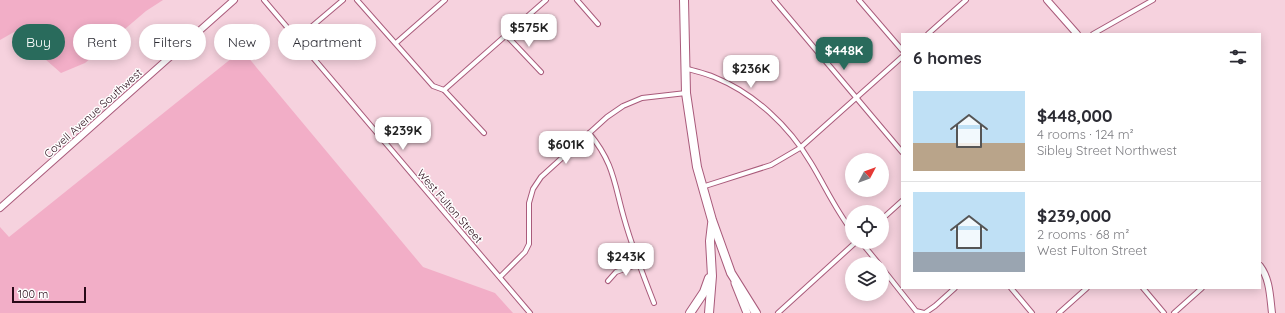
<!DOCTYPE html>
<meta charset="utf-8">
<style>
:root{--surface:#fff;--page:#f7f7f7;--text:#2b2b33;--muted:#7c7c81;--line:#e1e1e2;--accent:#296b5c}
body{margin:0;font-family:Quicksand,sans-serif;background:var(--page);color:var(--text);height:100vh;display:flex;flex-direction:column;font-size:15px;white-space:nowrap}
*{box-sizing:border-box;margin:0}
p{font-size:13px;color:var(--muted)}
.icon{flex:none;width:22px;height:22px;fill:none;stroke:currentColor;stroke-width:2;stroke-linecap:round;stroke-linejoin:round}
.map{position:relative;flex:1;overflow:hidden}
.side{position:absolute;left:901px;top:33px;width:360px;height:256px;display:flex;flex-direction:column;background:var(--surface);border-radius:0px;box-shadow:0 2px 10px #0003}
.side>*{flex:none}
.hud{position:absolute;left:12px;top:24px;width:380px;height:36px;display:flex;gap:8px}
.needle{width:26px;rotate:49deg}
.buttons{position:absolute;left:845px;top:153px;display:grid;gap:8px}
.buttons a{display:grid;place-items:center;width:44px;height:44px;border-radius:50%;background:var(--surface);box-shadow:0 2px 10px #0003;font-size:20px}
.scale{position:absolute;left:12px;bottom:10px;width:74px;box-sizing:border-box;padding-left:4px;border:2px solid #290a18;border-top:0;font-size:11px;line-height:14px;white-space:nowrap;color:#290a18;-webkit-text-stroke:3px #fefefe;paint-order:stroke}
.price{position:absolute;translate:-50% -34px;padding:0 9px;border-radius:8px;background:#fff;color:#222;font-size:13px;line-height:26px;filter:drop-shadow(0 1px 2px #0008)}
.price::after{content:'';position:absolute;left:50%;top:24px;width:12px;height:9px;margin-left:-6px;background:inherit;clip-path:polygon(0 0,100% 0,50% 100%)}
.price.current{background:var(--accent);color:#fff}
ul{padding:0;list-style:none}
li{display:flex;align-items:center;gap:12px;height:100px;padding:0 12px}
li+li{border-top:1px solid var(--line)}
li span{display:grid;place-items:center;flex:none;width:112px;height:80px;border-radius:0px;color:#555}
li>.icon{margin-inline-start:auto}
span .icon{width:48px;height:48px;fill:#fffc;stroke-width:1}
li b{font-size:17px}
h2{display:flex;justify-content:space-between;align-items:center;height:48px;padding:0 12px;font-size:17px}
.pill{padding:0 14px;border-radius:18px;background:var(--surface);box-shadow:0 2px 10px #0003;font-size:14px;line-height:36px}
.pill.current{background:var(--accent);color:#fff}
.map>svg:first-child{display:block}
.green{fill:#f2aec7}
.lines{fill:none;stroke-linecap:round;stroke-linejoin:round}
.street-casing{stroke:#a95b7b;stroke-width:6}
.secondary-casing{stroke:#a95b7b;stroke-width:8}
.primary-casing{stroke:#a95b7b;stroke-width:9}
.highway-casing{stroke:#a95b7b;stroke-width:10}
.street{stroke:#fff;stroke-width:4}
.secondary{stroke:#fff;stroke-width:6}
.primary{stroke:#fff;stroke-width:7}
.highway{stroke:#fff;stroke-width:8}
.labels{text-anchor:middle;stroke-width:3;stroke-linejoin:round;paint-order:stroke}
.street-label{font-size:11px;fill:#290a18;stroke:#fefefe}
</style>
<div class="map">
<svg width="1285" height="313" viewBox="0 0 1285 313">
<rect width="100%" height="100%" fill="#f6d2de"/>
<g class="green">
<polygon points="0,0 163,0 146,11 85,63 61,73 14,32 0,40"/>
<polygon points="242,50 423,267 495,293 513,313 0,313 0,227 9,237"/>
</g>
<g class="lines">
<defs>
<g id="street">
<polyline points="264,0 530,313"/>
<polyline points="357,0 433,86 444,90 484,133"/>
<polyline points="577,0 598,24"/>
<polyline points="774,0 902,152"/>
<polyline points="859,0 902,50"/>
<polyline points="928,34 966,0"/>
<polyline points="1093,34 1153,0"/>
<polyline points="506,35 541,72"/>
<polyline points="297,39 343,0"/>
<polyline points="396,43 445,0"/>
<path d="M 685,68 C 694,71 704,73 714,77 C 754,93 789,126 811,163 C 825,186 835,209 852,231"/>
<polyline points="444,90 546,0"/>
<path d="M 589,133 C 614,163 614,183 624,218 C 632,247 643,275 654,303"/>
<polyline points="702,187 771,165 800,148 902,57"/>
<polyline points="882,219 902,201"/>
<polyline points="861,242 879,264"/>
<polyline points="882,268 916,311 924,313"/>
<polyline points="500,277 525,252 529,244 529,203 533,189 541,177 607,117 623,106 642,98 686,93"/>
<polyline points="608,281 616,272 639,264"/>
<polyline points="1011,288 1032,313"/>
<polyline points="1143,288 1164,313"/>
<polyline points="778,313 856,242"/>
<polyline points="925,313 935,306 955,288"/>
<polyline points="1059,313 1087,288"/>
<polyline points="1174,313 1202,288"/>
</g>
<g id="secondary">
<polyline points="1047,0 1077,34"/>
<polyline points="0,208 234,0"/>
<path d="M 1260,266 C 1270,279 1270,297 1272,313"/>
</g>
<polyline id="primary" points="735,283 747,313"/>
<g id="highway">
<polyline points="684,0 686,93 697,167 712,220 731,273 756,313"/>
<polyline points="690,313 704,292 709,278"/>
<polyline points="709,313 712,276 710,241 712,224"/>
</g>
</defs>
<use href="#street" class="street-casing"/>
<use href="#secondary" class="secondary-casing"/>
<use href="#primary" class="primary-casing"/>
<use href="#highway" class="highway-casing"/>
<use href="#street" class="street"/>
<use href="#secondary" class="secondary"/>
<use href="#primary" class="primary"/>
<use href="#highway" class="highway"/>
</g>
<g class="labels">
<g class="street-label">
<text transform="translate(93 113) rotate(-42)" y="4">Covell Avenue Southwest</text>
<text transform="translate(450 206) rotate(49)" y="4">West Fulton Street</text>
</g>
</g>
</svg>
<div class="buttons">
<a><svg class="needle" viewBox="-14 -14 28 28"><path d="M0-13l5 13h-10z" fill="#e53935"/><path d="M0 13l5-13h-10z" fill="#7c7c81"/></svg></a>
<a><svg class="icon" aria-label="locate" viewBox="0 0 24 24"><circle cx="12" cy="12" r="6"/><path d="M12 2v4M12 18v4M2 12h4M18 12h4"/></svg></a>
<a><svg class="icon" aria-label="layers" viewBox="0 0 24 24"><path d="M12 4l9 5-9 5-9-5zM3 14l9 5 9-5"/></svg></a>
</div>
<div class="scale">100 m</div>
<b class="price" style="left:529px;top:48px">$575K</b>
<b class="price current" style="left:844px;top:71px">$448K</b>
<b class="price" style="left:751px;top:89px">$236K</b>
<b class="price" style="left:403px;top:151px">$239K</b>
<b class="price" style="left:566px;top:165px">$601K</b>
<b class="price" style="left:626px;top:277px">$243K</b>
<div class="hud">
<a class="pill current">Buy</a>
<a class="pill">Rent</a>
<a class="pill">Filters</a>
<a class="pill">New</a>
<a class="pill">Apartment</a>
</div>
<section class="side">
<h2>6 homes<svg class="icon" aria-label="filters" viewBox="0 0 24 24"><path d="M4 7h16M4 17h16"/><circle cx="9" cy="7" r="2"/><circle cx="15" cy="17" r="2"/></svg></h2>
<ul>
<li><span style="background:linear-gradient(#bfe0f5 65%,#b9a48a 0)"><svg class="icon" aria-label="home" viewBox="0 0 24 24"><path d="M3 11l9-7 9 7M6 9v11h12V9"/></svg></span><div><b>$448,000</b><p>4 rooms · 124 m²</p><p>Sibley Street Northwest</p></div></li>
<li><span style="background:linear-gradient(#bfe0f5 75%,#9aa5b1 0)"><svg class="icon" aria-label="home" viewBox="0 0 24 24"><path d="M3 11l9-7 9 7M6 9v11h12V9"/></svg></span><div><b>$239,000</b><p>2 rooms · 68 m²</p><p>West Fulton Street</p></div></li>
</ul>
</section>
</div>
